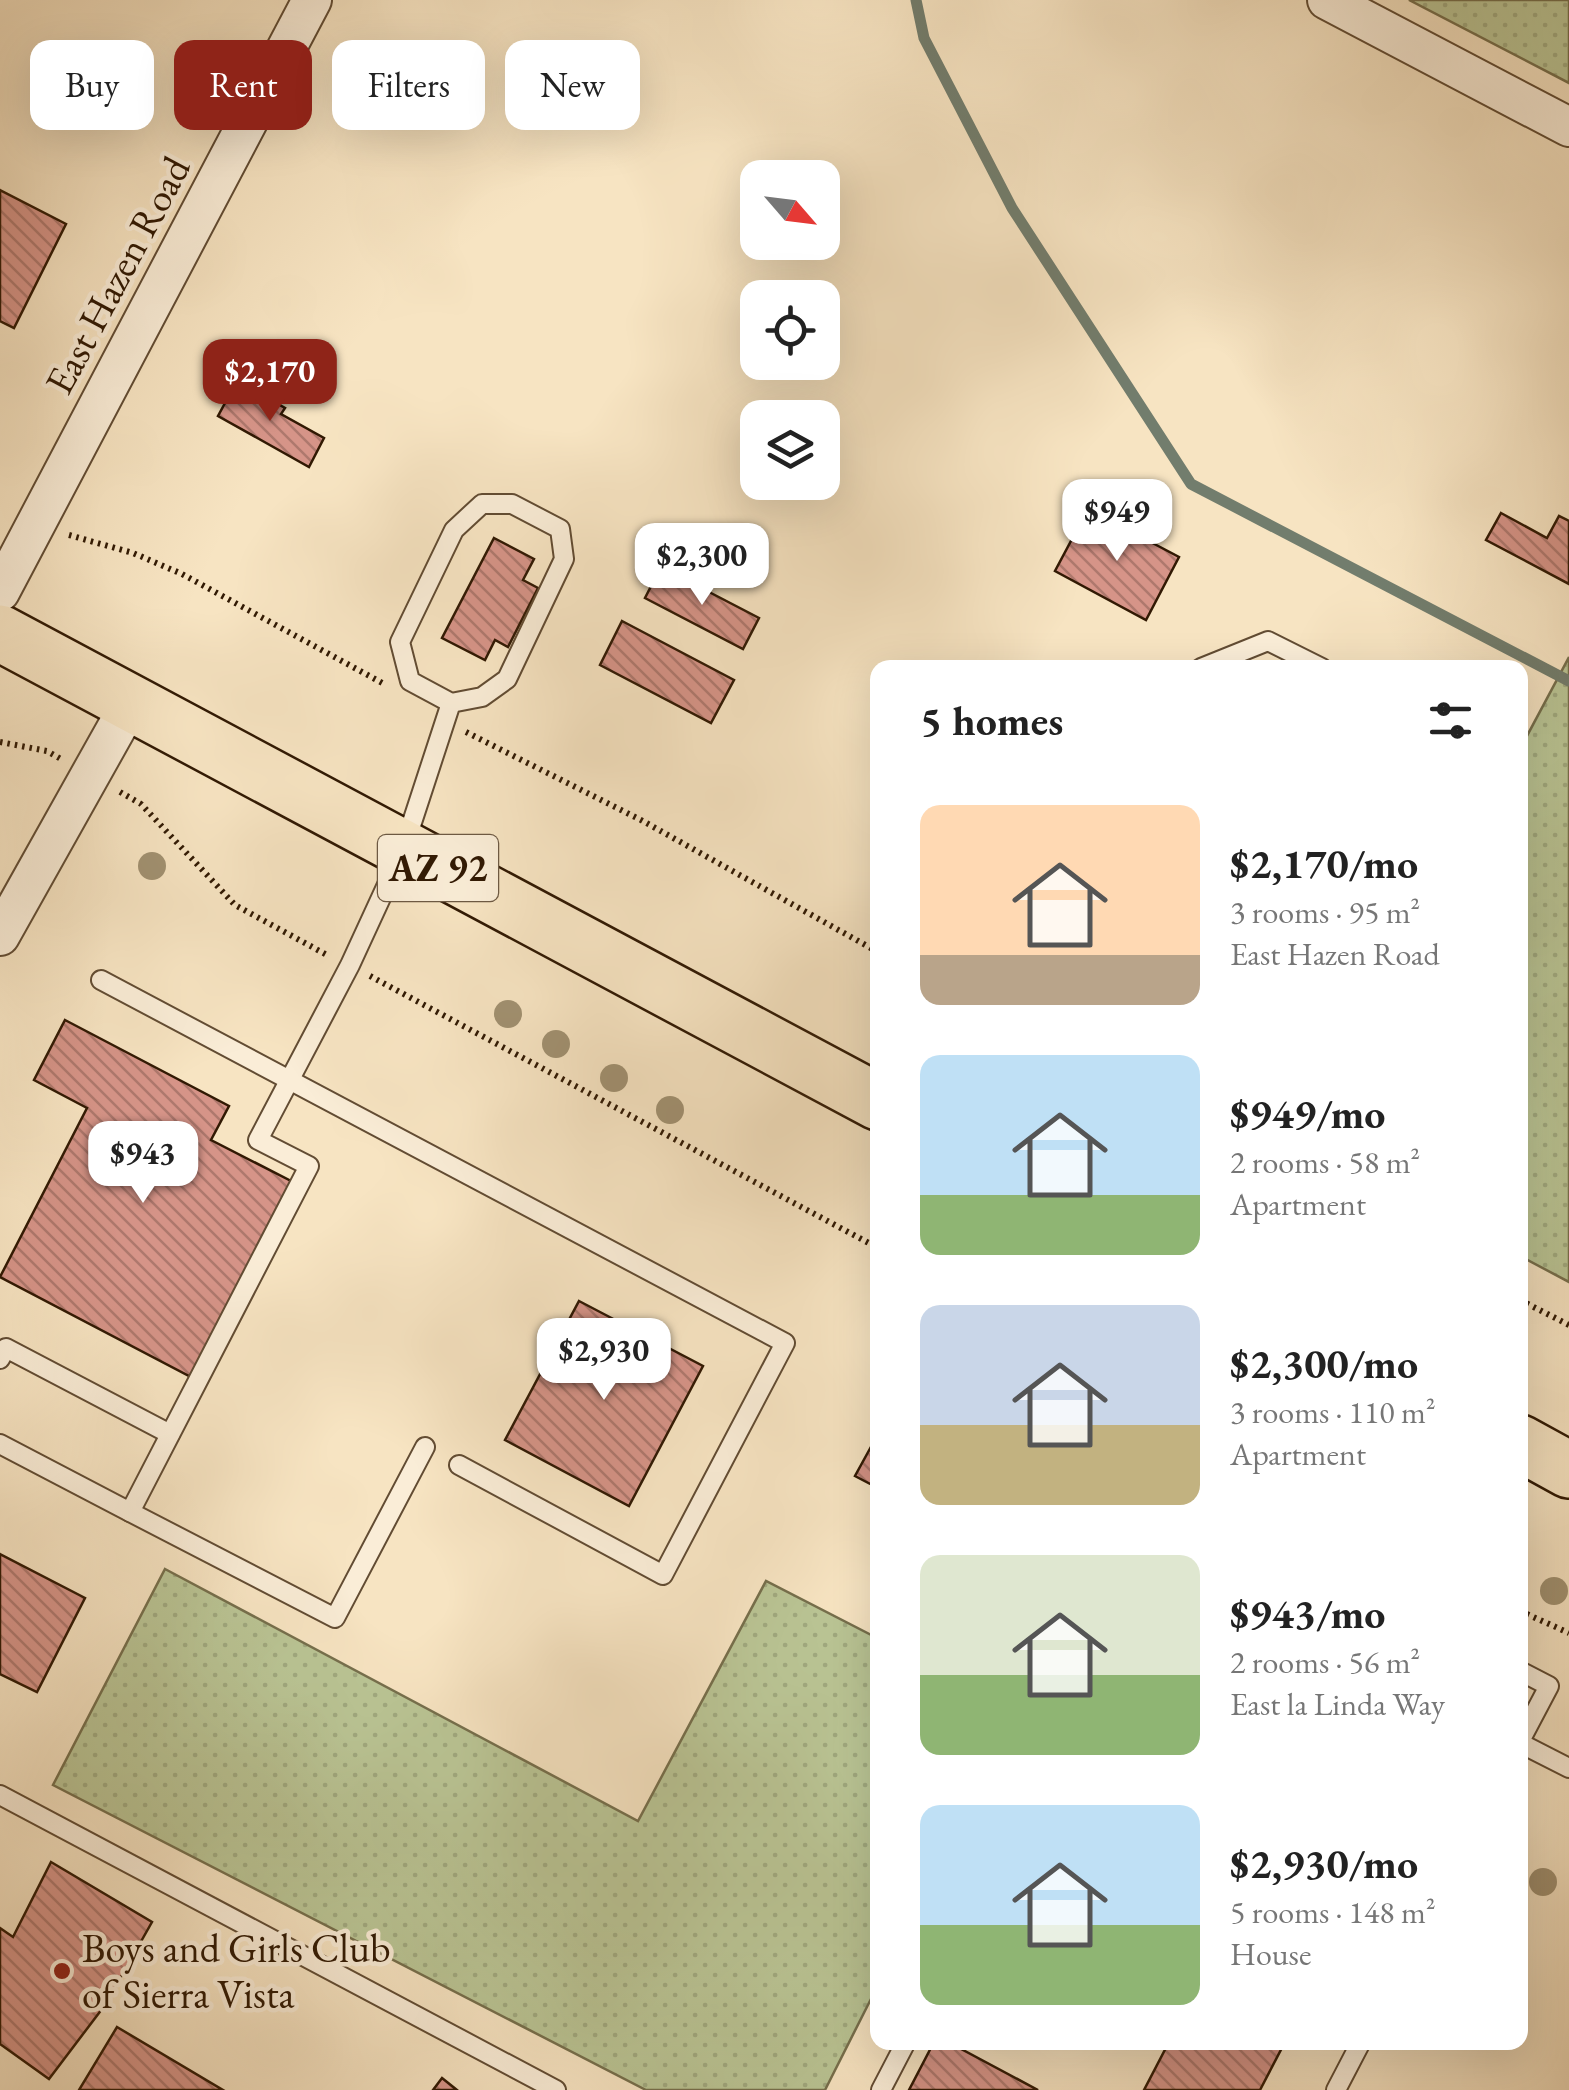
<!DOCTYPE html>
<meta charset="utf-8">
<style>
:root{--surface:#fff;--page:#f6f6f6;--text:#222;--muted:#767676;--accent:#8f2418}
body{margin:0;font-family:"EB Garamond",serif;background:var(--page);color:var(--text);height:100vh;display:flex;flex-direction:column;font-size:38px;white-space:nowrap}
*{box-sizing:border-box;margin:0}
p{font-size:32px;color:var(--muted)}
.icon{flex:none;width:55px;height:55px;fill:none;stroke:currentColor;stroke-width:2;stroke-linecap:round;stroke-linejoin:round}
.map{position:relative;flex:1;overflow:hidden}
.sheet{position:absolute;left:870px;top:660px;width:658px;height:1390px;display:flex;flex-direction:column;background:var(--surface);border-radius:20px;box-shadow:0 10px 40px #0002}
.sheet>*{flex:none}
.top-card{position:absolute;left:30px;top:40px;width:690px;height:90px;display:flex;gap:20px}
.needle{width:65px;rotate:118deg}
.fabs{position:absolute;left:740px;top:160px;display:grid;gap:20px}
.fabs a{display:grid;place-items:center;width:100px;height:100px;border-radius:20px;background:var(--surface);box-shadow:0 10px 40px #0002;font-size:50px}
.price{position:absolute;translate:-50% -85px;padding:0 22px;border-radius:20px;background:#fff;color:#222;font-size:32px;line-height:65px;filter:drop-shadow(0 2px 5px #0008)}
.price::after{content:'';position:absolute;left:50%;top:60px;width:30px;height:22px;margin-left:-15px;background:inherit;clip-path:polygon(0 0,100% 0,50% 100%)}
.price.current{background:var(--accent);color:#fff}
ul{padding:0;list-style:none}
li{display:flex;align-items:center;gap:30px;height:250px;padding:0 50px}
li span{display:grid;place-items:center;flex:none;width:280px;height:200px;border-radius:20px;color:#555}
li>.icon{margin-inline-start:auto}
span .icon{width:120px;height:120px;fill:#fffc;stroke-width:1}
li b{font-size:42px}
h2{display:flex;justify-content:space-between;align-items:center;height:120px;padding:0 50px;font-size:42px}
.chip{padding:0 35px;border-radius:20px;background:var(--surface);box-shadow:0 10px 40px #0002;font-size:35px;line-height:90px}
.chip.current{background:var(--accent);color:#fff}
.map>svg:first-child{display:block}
.grass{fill:url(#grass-dots);stroke:#766f4c;stroke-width:2.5}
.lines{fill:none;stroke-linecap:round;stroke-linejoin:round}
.stream{stroke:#727d6d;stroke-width:11}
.building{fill:url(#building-back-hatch);stroke:#311903;stroke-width:2.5}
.lane-casing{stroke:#624c33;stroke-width:22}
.street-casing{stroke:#624c33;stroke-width:42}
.primary-casing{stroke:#311903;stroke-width:60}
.path{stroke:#311903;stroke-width:6;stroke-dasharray:2.5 5;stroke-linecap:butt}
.lane{stroke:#faedd7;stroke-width:18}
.street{stroke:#faedd7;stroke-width:38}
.primary{stroke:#f7e4c2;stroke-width:55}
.tree{fill:#a19171}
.poi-dot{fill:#8f2418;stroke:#faedd7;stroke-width:4}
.labels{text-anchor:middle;stroke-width:9;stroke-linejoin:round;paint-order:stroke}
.shield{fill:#faedd7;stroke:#6d5943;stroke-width:2.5}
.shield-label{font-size:38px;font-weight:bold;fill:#311903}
.street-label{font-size:40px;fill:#311903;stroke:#faedd7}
.poi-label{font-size:40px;fill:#311903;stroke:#faedd7;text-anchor:start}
</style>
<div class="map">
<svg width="1569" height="2090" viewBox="0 0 1569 2090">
<defs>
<pattern id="grass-dots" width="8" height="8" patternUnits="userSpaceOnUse" patternTransform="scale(2.5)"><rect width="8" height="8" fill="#bac595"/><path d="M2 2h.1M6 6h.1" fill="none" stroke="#a0a97f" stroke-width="1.8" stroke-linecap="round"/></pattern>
<pattern id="building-back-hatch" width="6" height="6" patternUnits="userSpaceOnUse" patternTransform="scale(2.5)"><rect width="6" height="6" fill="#d69488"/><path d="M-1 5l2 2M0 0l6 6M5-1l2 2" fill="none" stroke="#ae786d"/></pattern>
</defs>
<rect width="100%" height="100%" fill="#f7e4c2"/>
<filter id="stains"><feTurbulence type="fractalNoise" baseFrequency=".002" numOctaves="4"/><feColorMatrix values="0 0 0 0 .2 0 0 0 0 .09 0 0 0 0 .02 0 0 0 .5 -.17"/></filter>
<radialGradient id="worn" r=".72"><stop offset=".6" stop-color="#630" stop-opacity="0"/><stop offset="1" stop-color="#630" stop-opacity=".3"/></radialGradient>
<g class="grass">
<polygon points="1409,0 1569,0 1569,83"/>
<polygon points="1569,657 1569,1282 1520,1256 1520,749"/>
<polygon points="165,1569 638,1821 766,1581 877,1638 877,1987 825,2090 646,2090 53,1785"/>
</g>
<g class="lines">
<polyline class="stream" points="916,0 924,38 1012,208 1191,484 1569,681"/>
</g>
<g class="building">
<polygon points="0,190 66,224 14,328 0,321"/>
<polygon points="237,381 285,408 281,414 324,438 309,467 218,416"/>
<polygon points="1088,509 1179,557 1146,620 1055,571"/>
<polygon points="1501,513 1547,538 1559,516 1569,521 1569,584 1486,540"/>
<polygon points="494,538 534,559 523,580 538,588 508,647 495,640 485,660 442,638"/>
<polygon points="661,567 759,618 743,649 645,598"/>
<polygon points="622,621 734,680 711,723 600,665"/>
<polygon points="65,1020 229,1106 211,1140 293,1182 191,1377 0,1277 87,1108 34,1080"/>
<polygon points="579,1301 703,1366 629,1506 505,1440"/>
<polygon points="878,1434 878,1488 855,1476"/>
<polygon points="0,1554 85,1598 37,1692 0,1674"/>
<polygon points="51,1862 152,1922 105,2005 49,2079 0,2044 0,1928 13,1937"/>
<polygon points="117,2027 223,2090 79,2090"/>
<polygon points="934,2042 948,2042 1038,2090 909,2090"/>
<polygon points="1169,2042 1285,2042 1260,2090 1144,2090"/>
<polygon points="442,2078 457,2090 433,2090"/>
</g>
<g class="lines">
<defs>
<g id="lane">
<polyline points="1201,668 1268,641 1322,668"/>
<polyline points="101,980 785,1343 663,1575 459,1465"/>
<polyline points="0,1359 6,1348 170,1434"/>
<polyline points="0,1444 130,1512 309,1166 258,1140 350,965 403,850 451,703 482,697 507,679 564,559 560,529 512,504 482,504 454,530 400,642 410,681 451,703"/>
<polyline points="130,1512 335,1618 425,1447"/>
<polyline points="1520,1671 1549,1686 1520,1741"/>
<polyline points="1520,1743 1569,1768"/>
<polyline points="0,1795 556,2090"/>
<polyline points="881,2090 906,2042"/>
<polyline points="1336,2090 1361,2042"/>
</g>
<g id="street">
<polyline points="1327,0 1569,127"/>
<polyline points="0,592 312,0"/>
<polyline points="0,936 130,704"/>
</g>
<g id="primary">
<polyline points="0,633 878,1102"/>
<polyline points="1520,1443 1569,1470"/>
</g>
</defs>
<use href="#lane" class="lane-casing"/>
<use href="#street" class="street-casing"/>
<use href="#primary" class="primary-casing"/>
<g class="path">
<polyline points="69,535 133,553 182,574 386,685"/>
<polyline points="466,732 641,820 878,952"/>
<polyline points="0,742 47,751 61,759"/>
<polyline points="120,792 141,804 235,905 327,955"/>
<polyline points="370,976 878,1248"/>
<polyline points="1520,1300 1569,1325"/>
<polyline points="1520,1611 1569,1633"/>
</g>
<use href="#lane" class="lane"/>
<use href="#street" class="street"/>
<use href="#primary" class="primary"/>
</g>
<g class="tree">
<circle cx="152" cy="866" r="14"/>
<circle cx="508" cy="1014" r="14"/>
<circle cx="556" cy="1044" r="14"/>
<circle cx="614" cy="1078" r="14"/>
<circle cx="670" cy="1110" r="14"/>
<circle cx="1554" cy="1591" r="14"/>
<circle cx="1543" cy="1882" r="14"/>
</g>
<circle class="poi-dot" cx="62" cy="1971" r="10"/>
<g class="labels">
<rect class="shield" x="378" y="835" width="120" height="66" rx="8"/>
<g class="shield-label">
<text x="438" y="881">AZ 92</text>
</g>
<g class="street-label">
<text transform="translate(117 275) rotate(-62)" y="14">East Hazen Road</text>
</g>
<g class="poi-label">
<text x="82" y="1962">Boys and Girls Club<tspan x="82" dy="46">of Sierra Vista</tspan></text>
</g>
</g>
<rect width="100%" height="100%" filter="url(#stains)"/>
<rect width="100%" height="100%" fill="url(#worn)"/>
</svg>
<div class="fabs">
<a><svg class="needle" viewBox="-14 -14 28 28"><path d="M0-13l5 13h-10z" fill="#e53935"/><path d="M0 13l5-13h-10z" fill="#767676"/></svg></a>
<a><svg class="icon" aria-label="locate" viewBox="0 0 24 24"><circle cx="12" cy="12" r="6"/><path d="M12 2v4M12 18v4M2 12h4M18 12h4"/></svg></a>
<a><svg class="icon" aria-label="layers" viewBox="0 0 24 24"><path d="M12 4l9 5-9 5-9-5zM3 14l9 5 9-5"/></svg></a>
</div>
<b class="price current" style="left:270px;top:424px">$2,170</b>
<b class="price" style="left:1117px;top:564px">$949</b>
<b class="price" style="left:702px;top:608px">$2,300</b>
<b class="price" style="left:143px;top:1206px">$943</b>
<b class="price" style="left:604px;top:1403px">$2,930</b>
<div class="top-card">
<a class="chip">Buy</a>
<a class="chip current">Rent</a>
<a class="chip">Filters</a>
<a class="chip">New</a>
</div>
<section class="sheet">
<h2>5 homes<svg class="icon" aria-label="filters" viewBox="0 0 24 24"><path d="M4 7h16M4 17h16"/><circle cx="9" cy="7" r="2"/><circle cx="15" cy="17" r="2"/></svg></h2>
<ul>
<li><span style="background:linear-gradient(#ffd9b3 75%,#b9a48a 0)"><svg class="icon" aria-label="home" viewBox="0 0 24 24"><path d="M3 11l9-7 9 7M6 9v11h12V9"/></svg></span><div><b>$2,170/mo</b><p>3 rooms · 95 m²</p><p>East Hazen Road</p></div></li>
<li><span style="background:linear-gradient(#bfe0f5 70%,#8fb573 0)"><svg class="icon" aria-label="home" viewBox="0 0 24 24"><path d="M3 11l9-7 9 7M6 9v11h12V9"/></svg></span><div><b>$949/mo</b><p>2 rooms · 58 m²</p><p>Apartment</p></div></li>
<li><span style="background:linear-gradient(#c9d6e8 60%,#c2b280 0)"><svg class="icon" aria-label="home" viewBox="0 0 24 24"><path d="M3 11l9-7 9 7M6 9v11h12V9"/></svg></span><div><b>$2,300/mo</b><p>3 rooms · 110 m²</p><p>Apartment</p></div></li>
<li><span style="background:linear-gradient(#dfe7d0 60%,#8fb573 0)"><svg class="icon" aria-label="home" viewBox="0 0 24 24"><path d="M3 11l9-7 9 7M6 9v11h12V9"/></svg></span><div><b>$943/mo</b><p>2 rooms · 56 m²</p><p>East la Linda Way</p></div></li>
<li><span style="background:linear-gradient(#bfe0f5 60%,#8fb573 0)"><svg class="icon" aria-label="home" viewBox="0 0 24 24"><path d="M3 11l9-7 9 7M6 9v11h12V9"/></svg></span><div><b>$2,930/mo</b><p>5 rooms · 148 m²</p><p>House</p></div></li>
</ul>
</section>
</div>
